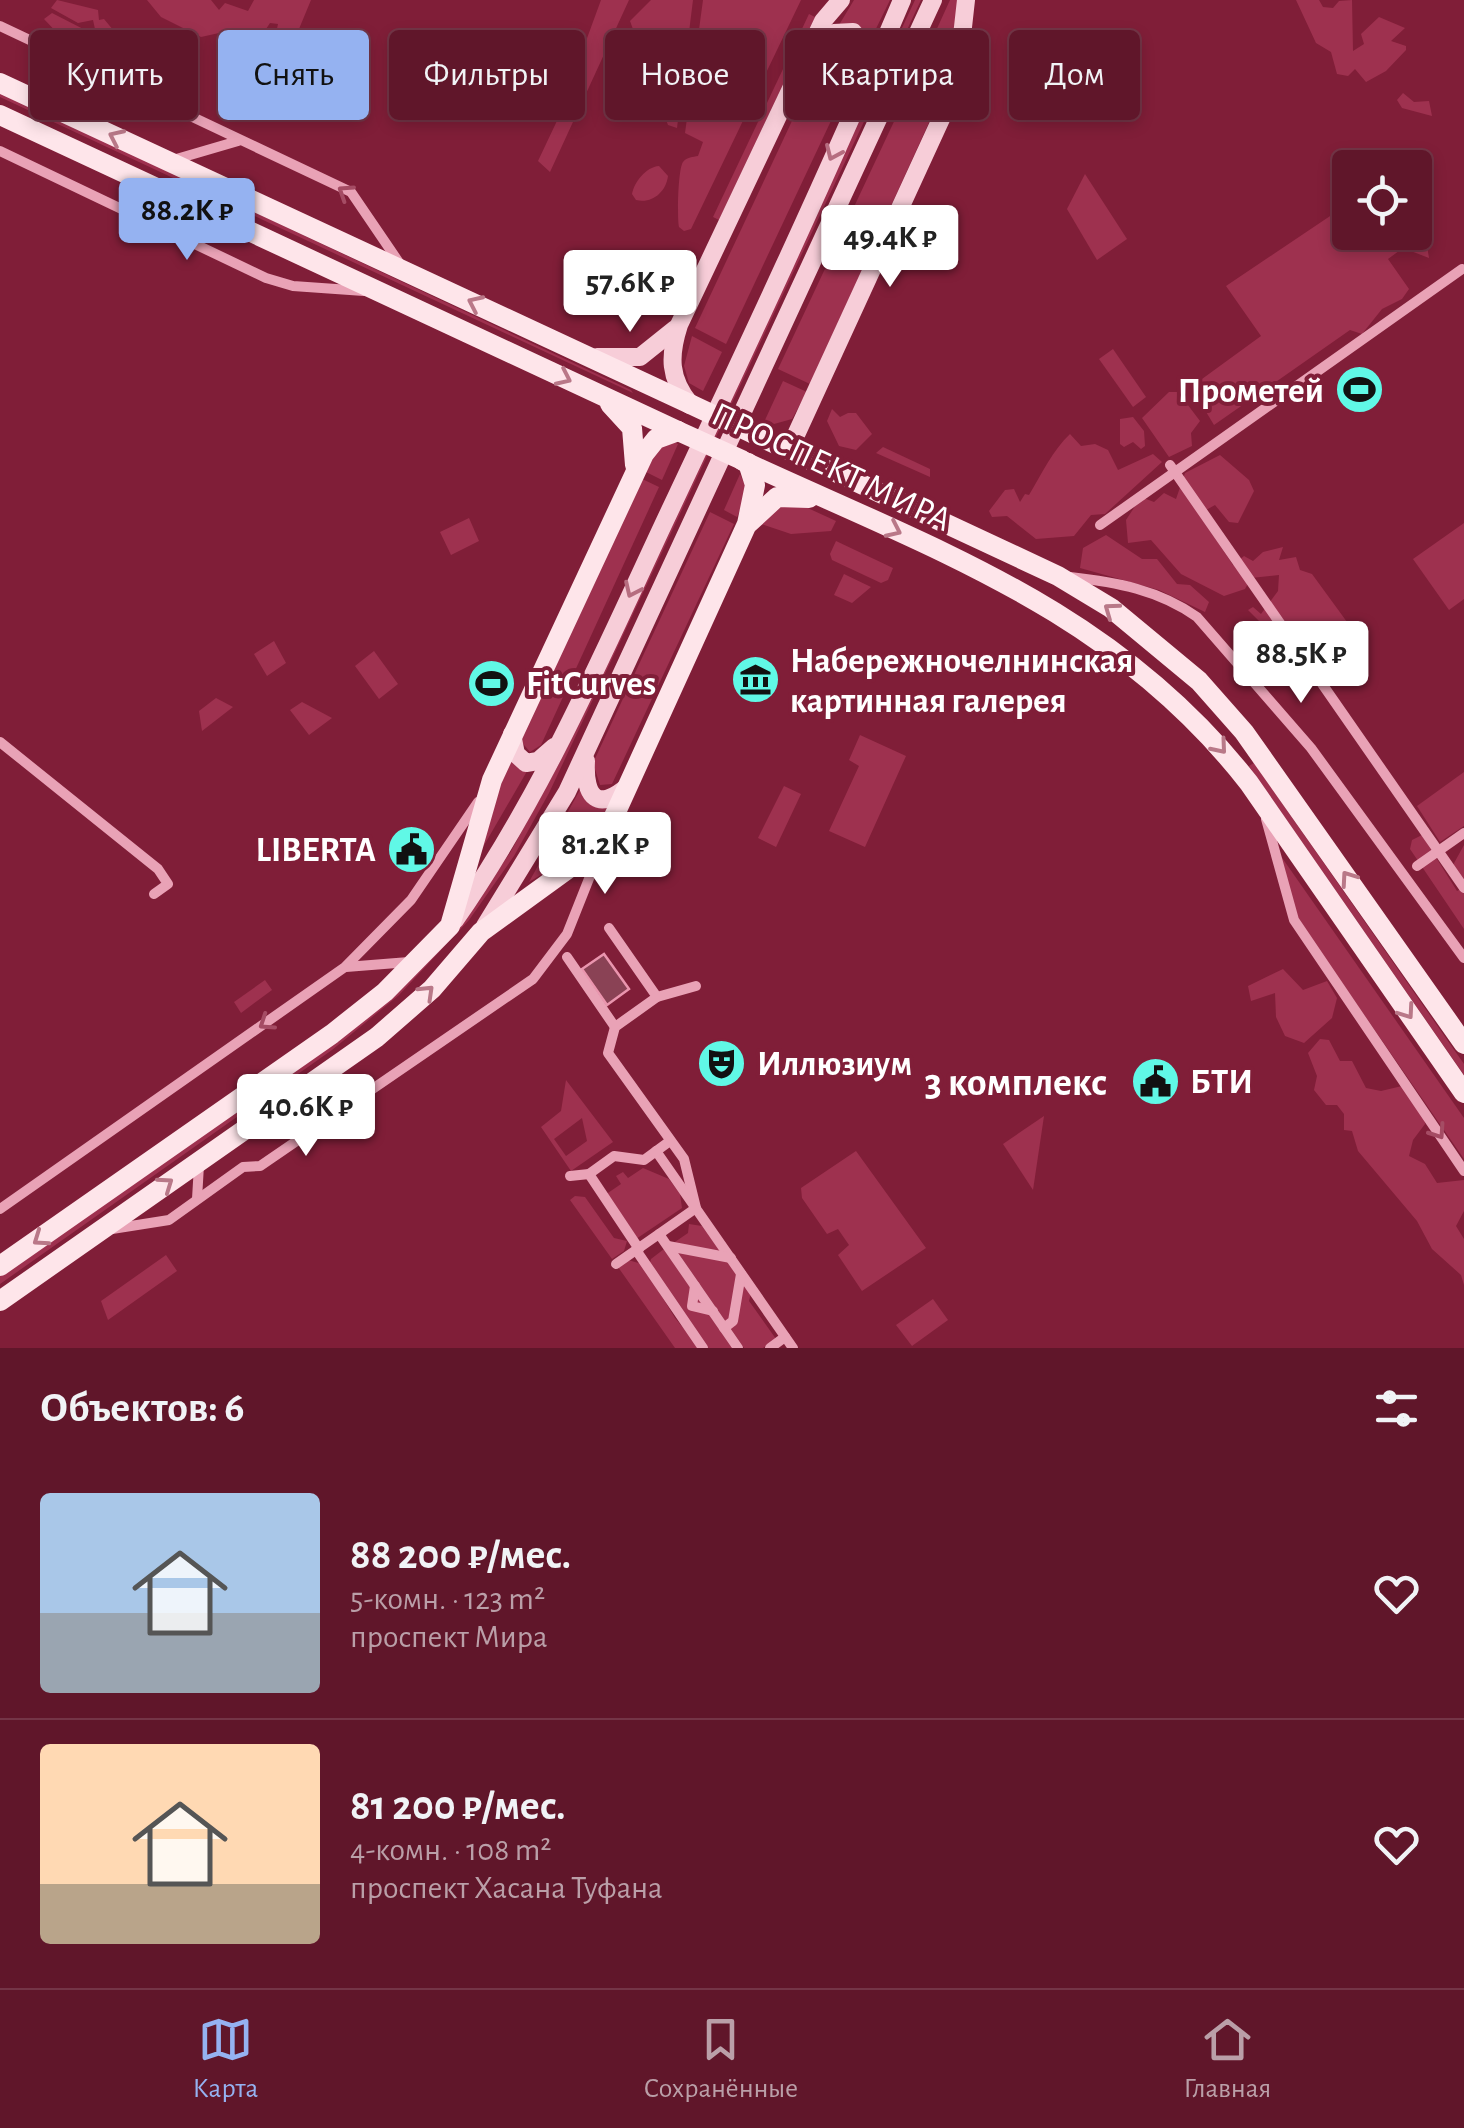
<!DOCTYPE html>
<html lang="ru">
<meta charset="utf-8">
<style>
:root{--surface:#60162a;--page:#692336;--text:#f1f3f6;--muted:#ba9fa8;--line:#743547;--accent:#95b2f1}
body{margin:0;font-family:"Alegreya Sans",sans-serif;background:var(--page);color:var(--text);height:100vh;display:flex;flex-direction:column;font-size:38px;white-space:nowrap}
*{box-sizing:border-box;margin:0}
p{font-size:32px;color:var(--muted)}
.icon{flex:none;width:55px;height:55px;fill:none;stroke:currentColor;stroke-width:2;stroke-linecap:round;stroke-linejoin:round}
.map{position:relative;height:1348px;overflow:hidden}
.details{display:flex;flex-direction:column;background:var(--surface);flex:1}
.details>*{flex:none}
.guide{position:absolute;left:30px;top:30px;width:1405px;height:90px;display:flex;gap:20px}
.buttons{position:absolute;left:1332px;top:150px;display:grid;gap:20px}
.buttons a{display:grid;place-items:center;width:100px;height:100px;border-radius:10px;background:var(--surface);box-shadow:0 5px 15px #0003,0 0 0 2px var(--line);font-size:50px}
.price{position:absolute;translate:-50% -85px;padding:0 22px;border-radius:10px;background:#fff;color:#222;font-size:32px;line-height:65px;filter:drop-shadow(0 2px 5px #0008)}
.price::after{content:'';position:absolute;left:50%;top:60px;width:30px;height:22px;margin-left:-15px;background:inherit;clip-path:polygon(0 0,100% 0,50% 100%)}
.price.selected{background:var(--accent);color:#111}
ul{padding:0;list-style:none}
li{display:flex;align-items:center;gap:30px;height:250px;padding:0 40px}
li+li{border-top:2px solid var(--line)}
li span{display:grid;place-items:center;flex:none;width:280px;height:200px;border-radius:10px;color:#555}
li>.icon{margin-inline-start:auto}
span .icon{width:120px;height:120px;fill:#fffc;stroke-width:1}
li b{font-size:42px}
h2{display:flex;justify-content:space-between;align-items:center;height:120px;padding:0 40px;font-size:42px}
.pill{padding:0 35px;border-radius:10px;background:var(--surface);box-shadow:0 5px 15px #0003,0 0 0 2px var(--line);font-size:35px;line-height:90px}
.pill.selected{background:var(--accent);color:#111}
.menu{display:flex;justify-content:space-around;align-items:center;height:140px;border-top:2px solid var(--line);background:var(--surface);font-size:28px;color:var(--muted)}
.menu a{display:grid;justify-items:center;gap:5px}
.menu .selected{color:var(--accent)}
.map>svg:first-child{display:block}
.green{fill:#9e314f;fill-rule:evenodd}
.water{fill:#8a4255;stroke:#ea95ae;stroke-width:2.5}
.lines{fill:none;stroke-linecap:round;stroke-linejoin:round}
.street{stroke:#e9a2b6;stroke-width:10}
.secondary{stroke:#f7cdd8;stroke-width:18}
.primary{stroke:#fee5ea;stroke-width:20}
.primary-bridge{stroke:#fee5ea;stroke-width:20}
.oneway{stroke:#b97888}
.oneway2{stroke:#b66d80}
.oneway3{stroke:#a54c64}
.labels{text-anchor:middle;stroke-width:8;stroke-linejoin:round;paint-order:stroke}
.poi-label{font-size:35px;font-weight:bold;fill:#fff;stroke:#801e38;text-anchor:start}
.street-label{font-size:35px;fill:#fff;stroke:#801e38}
.quarter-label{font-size:40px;font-weight:bold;fill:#fff;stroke:#801e38}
</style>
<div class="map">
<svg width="1464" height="1348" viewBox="0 0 1464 1348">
<rect width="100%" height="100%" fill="#801e38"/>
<g class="green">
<polygon points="57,0 98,10 99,20 104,19 114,31 127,35 106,56 79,45 75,38 62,38 44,19 52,13 91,33 95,29 93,20 78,23 51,8"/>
<polygon points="147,0 211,0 219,10 225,3 248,11 254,0 311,0 277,82 269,85 261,69 261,53 275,38 278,24 270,23 256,44 237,43 219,33 201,37 161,17"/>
<polygon points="601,0 629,0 550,172 538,161 573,87 571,82"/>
<polygon points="651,0 693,0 677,128 668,125 630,21"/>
<path d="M 703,0 L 801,0 L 691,229 L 684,231 L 679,227 C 677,217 678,169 683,162 C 687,157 693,157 698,156 L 703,142 L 685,133 Z"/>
<polygon points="854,0 890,0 870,41 857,26 839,25"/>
<polygon points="915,0 921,0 549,793 514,856 469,920 399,995 332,1050 0,1284 0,1276 329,1044 465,916 510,853 562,758"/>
<polygon points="950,0 958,0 948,78 920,66"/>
<polygon points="1296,0 1319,0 1323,7 1333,8 1339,1 1352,0 1353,51 1364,44 1361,34 1379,17 1405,28 1391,41 1406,46 1406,50 1386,71 1366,82 1355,69 1348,76 1337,74 1331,52 1316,43"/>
<polygon points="809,14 815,17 719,220 713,217"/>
<polygon points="854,40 861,57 726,344 695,328 828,44"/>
<polygon points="932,78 941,96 810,384 778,369 913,81"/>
<polygon points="0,92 631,390 633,393 0,97"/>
<polygon points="1403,93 1414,102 1429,101 1432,116 1402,108 1397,100"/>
<path d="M 659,166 L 668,176 C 666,192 652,204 636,200 L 632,194 C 634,182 646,167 659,166 Z"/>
<polygon points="1085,174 1127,239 1097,260 1067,209"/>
<polygon points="1348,204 1350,232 1425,233 1429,258 1403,248 1388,259 1409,289 1402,299 1382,309 1362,334 1350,330 1214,425 1191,387 1261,336 1226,286"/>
<polygon points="692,336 722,352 703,391 689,383 684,366"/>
<polygon points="1113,349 1146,397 1133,407 1099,359"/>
<polygon points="783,381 807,392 792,419 774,424 765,420"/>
<polygon points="1169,392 1178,392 1200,421 1191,433 1192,446 1169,457 1142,418"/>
<polygon points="832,409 840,417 848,413 856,413 872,434 856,450 839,446 827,421"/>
<polygon points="1133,417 1144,431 1145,446 1141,449 1133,442 1124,447 1120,444 1120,419"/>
<path d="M 1070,434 L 1081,446 L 1095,444 L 1108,450 L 1118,470 L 1153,454 L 1162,462 L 1105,514 L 1091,515 L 1074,536 L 1036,539 L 1007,516 L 992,517 L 989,511 L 1005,490 L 1014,489 L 1020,502 L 1025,494 L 1029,495 C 1042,473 1053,450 1070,434 Z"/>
<polygon points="672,441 678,444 662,480 642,470 652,448"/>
<polygon points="883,447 930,469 930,477 876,453"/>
<polygon points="1220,455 1249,480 1254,491 1238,523 1229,522 1215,505 1199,514 1233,565 1244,556 1253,561 1263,552 1283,547 1279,560 1296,557 1300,570 1312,574 1358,637 1344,654 1297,685 1271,633 1248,610 1253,607 1261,614 1278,591 1279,575 1251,578 1245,589 1224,596 1181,574 1151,540 1128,543 1126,520 1141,497 1154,502 1164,493 1176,499 1185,473"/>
<polygon points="740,474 748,492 737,517 724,510"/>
<polygon points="638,477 659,487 541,745 530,752 519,739"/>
<polygon points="799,504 836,521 831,531 791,534 761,524 771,508"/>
<polygon points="710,512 734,524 612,784 600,785 593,763"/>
<polygon points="469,518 479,541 451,555 440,532"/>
<polygon points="1464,523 1464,599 1449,610 1413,559"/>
<polygon points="1106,535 1142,559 1157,559 1177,584 1190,585 1209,602 1205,612 1159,590 1080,568 1083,548"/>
<polygon points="836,541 893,568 888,580 881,583 832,560 830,554"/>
<polygon points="844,574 871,587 852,603 834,595"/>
<polygon points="274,641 286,663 267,676 254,654"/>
<polygon points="374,651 398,684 379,699 355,666"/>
<polygon points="216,698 233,707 202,731 199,711"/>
<polygon points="302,702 332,718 309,735 290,710"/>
<polygon points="860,735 906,756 865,847 829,831 859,766 849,760"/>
<polygon points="508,750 530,766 483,847 494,783"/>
<polygon points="1254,763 1464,1064 1464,1075 1249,766"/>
<polygon points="1464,772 1464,826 1440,842 1417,806"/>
<polygon points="784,786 801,794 776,847 758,838"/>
<path d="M 581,788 L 611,804 C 592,842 565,861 529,882 Z"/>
<polygon points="1422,835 1457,891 1461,889 1453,865 1464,845 1464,929 1410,849 1412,840"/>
<polygon points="1278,852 1464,1118 1464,1159 1293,912"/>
<polygon points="1283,969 1303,990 1327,981 1337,998 1332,1018 1304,1043 1285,1036 1276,1017 1275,993 1251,1001 1248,986"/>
<polygon points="265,980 272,990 241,1013 234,1002"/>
<polygon points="1320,1039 1329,1040 1340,1061 1352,1061 1366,1088 1381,1091 1402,1086 1424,1115 1425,1124 1413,1140 1409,1156 1425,1164 1437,1183 1464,1180 1464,1211 1456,1226 1464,1239 1464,1285 1461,1275 1432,1249 1417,1221 1358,1151 1352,1131 1344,1130 1344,1114 1337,1105 1326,1105 1314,1090 1317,1076 1308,1053"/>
<path d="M 566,1080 L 613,1142 L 571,1171 L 541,1127 L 561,1111 ZM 582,1118 L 587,1141 L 566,1156 L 554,1139 Z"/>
<polygon points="1044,1116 1033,1190 1003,1144"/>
<polygon points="856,1151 926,1248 862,1291 838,1255 849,1245 838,1229 827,1234 802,1198 801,1188"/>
<polygon points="643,1168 669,1179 680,1194 682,1208 636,1239 605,1195 621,1184 616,1176 623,1172 628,1178"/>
<polygon points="575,1196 585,1197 614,1238 627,1241 624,1251 612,1259 570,1200"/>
<polygon points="689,1224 702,1226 751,1293 749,1301 776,1339 763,1348 744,1348 672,1244 688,1233"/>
<polygon points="664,1249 732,1348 706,1348 649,1266 651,1259"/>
<polygon points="166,1255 177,1271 108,1320 101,1301"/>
<polygon points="628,1260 642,1264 675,1318 700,1348 675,1348 618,1267"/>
<polygon points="933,1299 948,1320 912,1346 896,1325"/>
</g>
<polygon class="water" points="604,954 629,989 607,1005 582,969"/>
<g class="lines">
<g class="street">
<polyline points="0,26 351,192 400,264"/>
<polyline points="0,151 266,278 293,286 364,291"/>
<polyline points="173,160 238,141"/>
<polyline points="1170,465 1464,888"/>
<polyline points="1100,525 1462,269"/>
<path d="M 1070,577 C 1116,582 1159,590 1197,617 L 1311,748 L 1464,958"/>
<polyline points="0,742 158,869 168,884 154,894"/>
<polyline points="1266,819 1294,920 1464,1171"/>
<polyline points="1417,866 1464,833"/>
<polyline points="609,928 657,997 615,1027 608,1053 684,1159 696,1208 659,1234 738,1348"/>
<polyline points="567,957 615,1027"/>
<polyline points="346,967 409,962"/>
<polyline points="657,997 696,986"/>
<polyline points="656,1151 793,1348"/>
<polyline points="589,1174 639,1249"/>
<polyline points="570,1176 589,1174 614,1156 644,1160 670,1141"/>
<polyline points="197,1199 199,1165"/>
<polyline points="0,1209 345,967 411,900 478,802"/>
<polyline points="112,1229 169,1220 243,1167 260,1166 533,979 567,934 600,851"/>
<polyline points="659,1234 636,1250 703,1348"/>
<polyline points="668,1246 731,1258"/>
<polyline points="616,1264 636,1250"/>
<polyline points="695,1286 692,1306 713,1311"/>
<polyline points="724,1328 733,1321 741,1274"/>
<polyline points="770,1348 785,1337"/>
</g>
<g class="secondary">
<polyline points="813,48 834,33 853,32 866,48 864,72"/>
<path d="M 896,88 C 909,75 918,66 937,74 L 946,103"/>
<polyline points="597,357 640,357 675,329"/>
<path d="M 690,404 C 669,378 669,356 679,325 L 823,21 L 841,0"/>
<polyline points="789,450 946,108 958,72 966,0"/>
<polyline points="512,734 516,754 526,763 538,761 554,747"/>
<path d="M 586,761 C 584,798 598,812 628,786"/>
<path d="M 455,920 C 541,797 600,660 663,525 C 745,351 827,177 902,0"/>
<polyline points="485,926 567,792 933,0"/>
</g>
<g class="primary">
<polyline points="0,83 690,404"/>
<polyline points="0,115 678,431"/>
<polyline points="610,404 632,428 635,465"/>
<polyline points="754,434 1058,576 1111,608 1199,681 1244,732 1464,1044"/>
<path d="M 743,461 C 935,550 1114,610 1249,783 L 1464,1093"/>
<polyline points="749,523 777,497 809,498"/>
<polyline points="0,1266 332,1034 385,992 450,926 492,780 644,454 656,439 678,431"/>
<polyline points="0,1301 377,1037 432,989 481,932 601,845 747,524 755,485 748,463"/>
</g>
<g class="primary-bridge">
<polyline points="690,404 754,434"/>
<polyline points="678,431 742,460"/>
</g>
</g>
<defs><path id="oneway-chevron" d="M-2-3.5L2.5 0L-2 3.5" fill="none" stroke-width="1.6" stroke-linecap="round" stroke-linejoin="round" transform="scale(2.5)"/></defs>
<g class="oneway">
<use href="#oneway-chevron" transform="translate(116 137) rotate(-155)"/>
<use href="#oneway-chevron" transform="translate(475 303) rotate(-155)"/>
<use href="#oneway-chevron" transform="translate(564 378) rotate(25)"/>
<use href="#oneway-chevron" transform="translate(894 530) rotate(25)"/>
<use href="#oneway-chevron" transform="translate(1111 610) rotate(-144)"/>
<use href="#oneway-chevron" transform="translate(1220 747) rotate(50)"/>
<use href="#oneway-chevron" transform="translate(1348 878) rotate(-125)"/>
<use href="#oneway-chevron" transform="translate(427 992) rotate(-44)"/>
<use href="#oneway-chevron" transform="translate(1407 1012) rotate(55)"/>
<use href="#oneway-chevron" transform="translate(166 1184) rotate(-35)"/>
<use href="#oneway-chevron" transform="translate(40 1239) rotate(145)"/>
</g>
<g class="oneway2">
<use href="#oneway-chevron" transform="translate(833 153) rotate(114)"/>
<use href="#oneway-chevron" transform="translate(632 590) rotate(115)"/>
</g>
<g class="oneway3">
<use href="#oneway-chevron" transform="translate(345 192) rotate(-147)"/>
<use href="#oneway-chevron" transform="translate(266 1023) rotate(146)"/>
<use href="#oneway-chevron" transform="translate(1438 1132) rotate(56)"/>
</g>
<defs>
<symbol id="stadium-disc" viewBox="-11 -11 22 22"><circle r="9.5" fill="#60f8e6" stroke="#801e38"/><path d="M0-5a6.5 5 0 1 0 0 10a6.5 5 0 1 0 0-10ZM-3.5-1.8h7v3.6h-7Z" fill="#111"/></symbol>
<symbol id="museum-disc" viewBox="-11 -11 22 22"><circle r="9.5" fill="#60f8e6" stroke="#801e38"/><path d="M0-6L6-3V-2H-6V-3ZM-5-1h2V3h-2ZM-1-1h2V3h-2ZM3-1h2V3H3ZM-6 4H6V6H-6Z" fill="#111"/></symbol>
<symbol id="civic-disc" viewBox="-11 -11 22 22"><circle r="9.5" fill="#60f8e6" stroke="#801e38"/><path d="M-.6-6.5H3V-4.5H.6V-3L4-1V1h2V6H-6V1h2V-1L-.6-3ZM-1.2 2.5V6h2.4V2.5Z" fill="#111"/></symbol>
<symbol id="theatre-disc" viewBox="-11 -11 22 22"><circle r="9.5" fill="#60f8e6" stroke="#801e38"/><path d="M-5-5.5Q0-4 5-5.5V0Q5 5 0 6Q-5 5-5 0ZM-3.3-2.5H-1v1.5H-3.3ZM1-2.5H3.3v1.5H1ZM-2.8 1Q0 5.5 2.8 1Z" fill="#111"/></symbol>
</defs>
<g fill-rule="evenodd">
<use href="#stadium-disc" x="1332" y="362" width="55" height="55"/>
<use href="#museum-disc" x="728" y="652" width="55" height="55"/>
<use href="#stadium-disc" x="464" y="656" width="55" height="55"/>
<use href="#civic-disc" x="384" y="822" width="55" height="55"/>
<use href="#theatre-disc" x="694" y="1036" width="55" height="55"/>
<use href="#civic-disc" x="1128" y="1054" width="55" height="55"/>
</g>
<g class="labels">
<g class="poi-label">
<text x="1324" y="402" text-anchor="end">Прометей</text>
<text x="790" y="672">Набережночелнинская<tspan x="790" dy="40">картинная галерея</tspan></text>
<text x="526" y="695">FitCurves</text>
<text x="376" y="861" text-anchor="end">LIBERTA</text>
<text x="757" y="1075">Иллюзиум</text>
<text x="1190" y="1093">БТИ</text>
</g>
<g class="street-label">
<text transform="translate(832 466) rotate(25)" y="12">ПРОСПЕКТ МИРА</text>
</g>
<g class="quarter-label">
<text x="1016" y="1095">3 комплекс</text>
</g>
</g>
</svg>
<div class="buttons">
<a><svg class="icon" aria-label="locate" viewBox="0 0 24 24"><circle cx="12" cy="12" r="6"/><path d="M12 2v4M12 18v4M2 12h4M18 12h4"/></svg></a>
</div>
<b class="price selected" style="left:187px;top:263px">88.2K ₽</b>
<b class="price" style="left:890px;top:290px">49.4K ₽</b>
<b class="price" style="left:630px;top:335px">57.6K ₽</b>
<b class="price" style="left:1301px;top:706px">88.5K ₽</b>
<b class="price" style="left:605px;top:897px">81.2K ₽</b>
<b class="price" style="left:306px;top:1159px">40.6K ₽</b>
<div class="guide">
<a class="pill">Купить</a>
<a class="pill selected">Снять</a>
<a class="pill">Фильтры</a>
<a class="pill">Новое</a>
<a class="pill">Квартира</a>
<a class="pill">Дом</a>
</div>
</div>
<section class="details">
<h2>Объектов: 6<svg class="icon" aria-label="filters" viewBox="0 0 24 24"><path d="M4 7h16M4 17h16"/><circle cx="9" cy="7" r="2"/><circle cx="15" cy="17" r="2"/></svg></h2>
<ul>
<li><span style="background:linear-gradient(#a9c7e8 60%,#9aa5b1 0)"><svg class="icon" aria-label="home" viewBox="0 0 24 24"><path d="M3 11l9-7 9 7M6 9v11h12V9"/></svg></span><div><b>88 200 ₽/мес.</b><p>5-комн. · 123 m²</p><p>проспект Мира</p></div><svg class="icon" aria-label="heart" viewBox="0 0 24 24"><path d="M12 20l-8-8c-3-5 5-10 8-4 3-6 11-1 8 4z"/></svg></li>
<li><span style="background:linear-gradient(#ffd9b3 70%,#b9a48a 0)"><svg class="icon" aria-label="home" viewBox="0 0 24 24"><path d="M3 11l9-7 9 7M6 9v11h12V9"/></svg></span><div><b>81 200 ₽/мес.</b><p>4-комн. · 108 m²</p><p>проспект Хасана Туфана</p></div><svg class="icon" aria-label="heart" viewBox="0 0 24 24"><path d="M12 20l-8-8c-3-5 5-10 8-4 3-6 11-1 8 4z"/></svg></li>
</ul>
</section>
<nav class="menu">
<a class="selected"><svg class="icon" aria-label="map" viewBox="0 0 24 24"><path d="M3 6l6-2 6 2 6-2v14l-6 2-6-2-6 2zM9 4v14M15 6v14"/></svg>Карта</a>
<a><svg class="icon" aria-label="saved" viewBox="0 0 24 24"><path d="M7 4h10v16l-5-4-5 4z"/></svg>Сохранённые</a>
<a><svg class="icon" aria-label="home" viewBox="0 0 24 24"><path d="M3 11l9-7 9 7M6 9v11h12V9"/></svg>Главная</a>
</nav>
